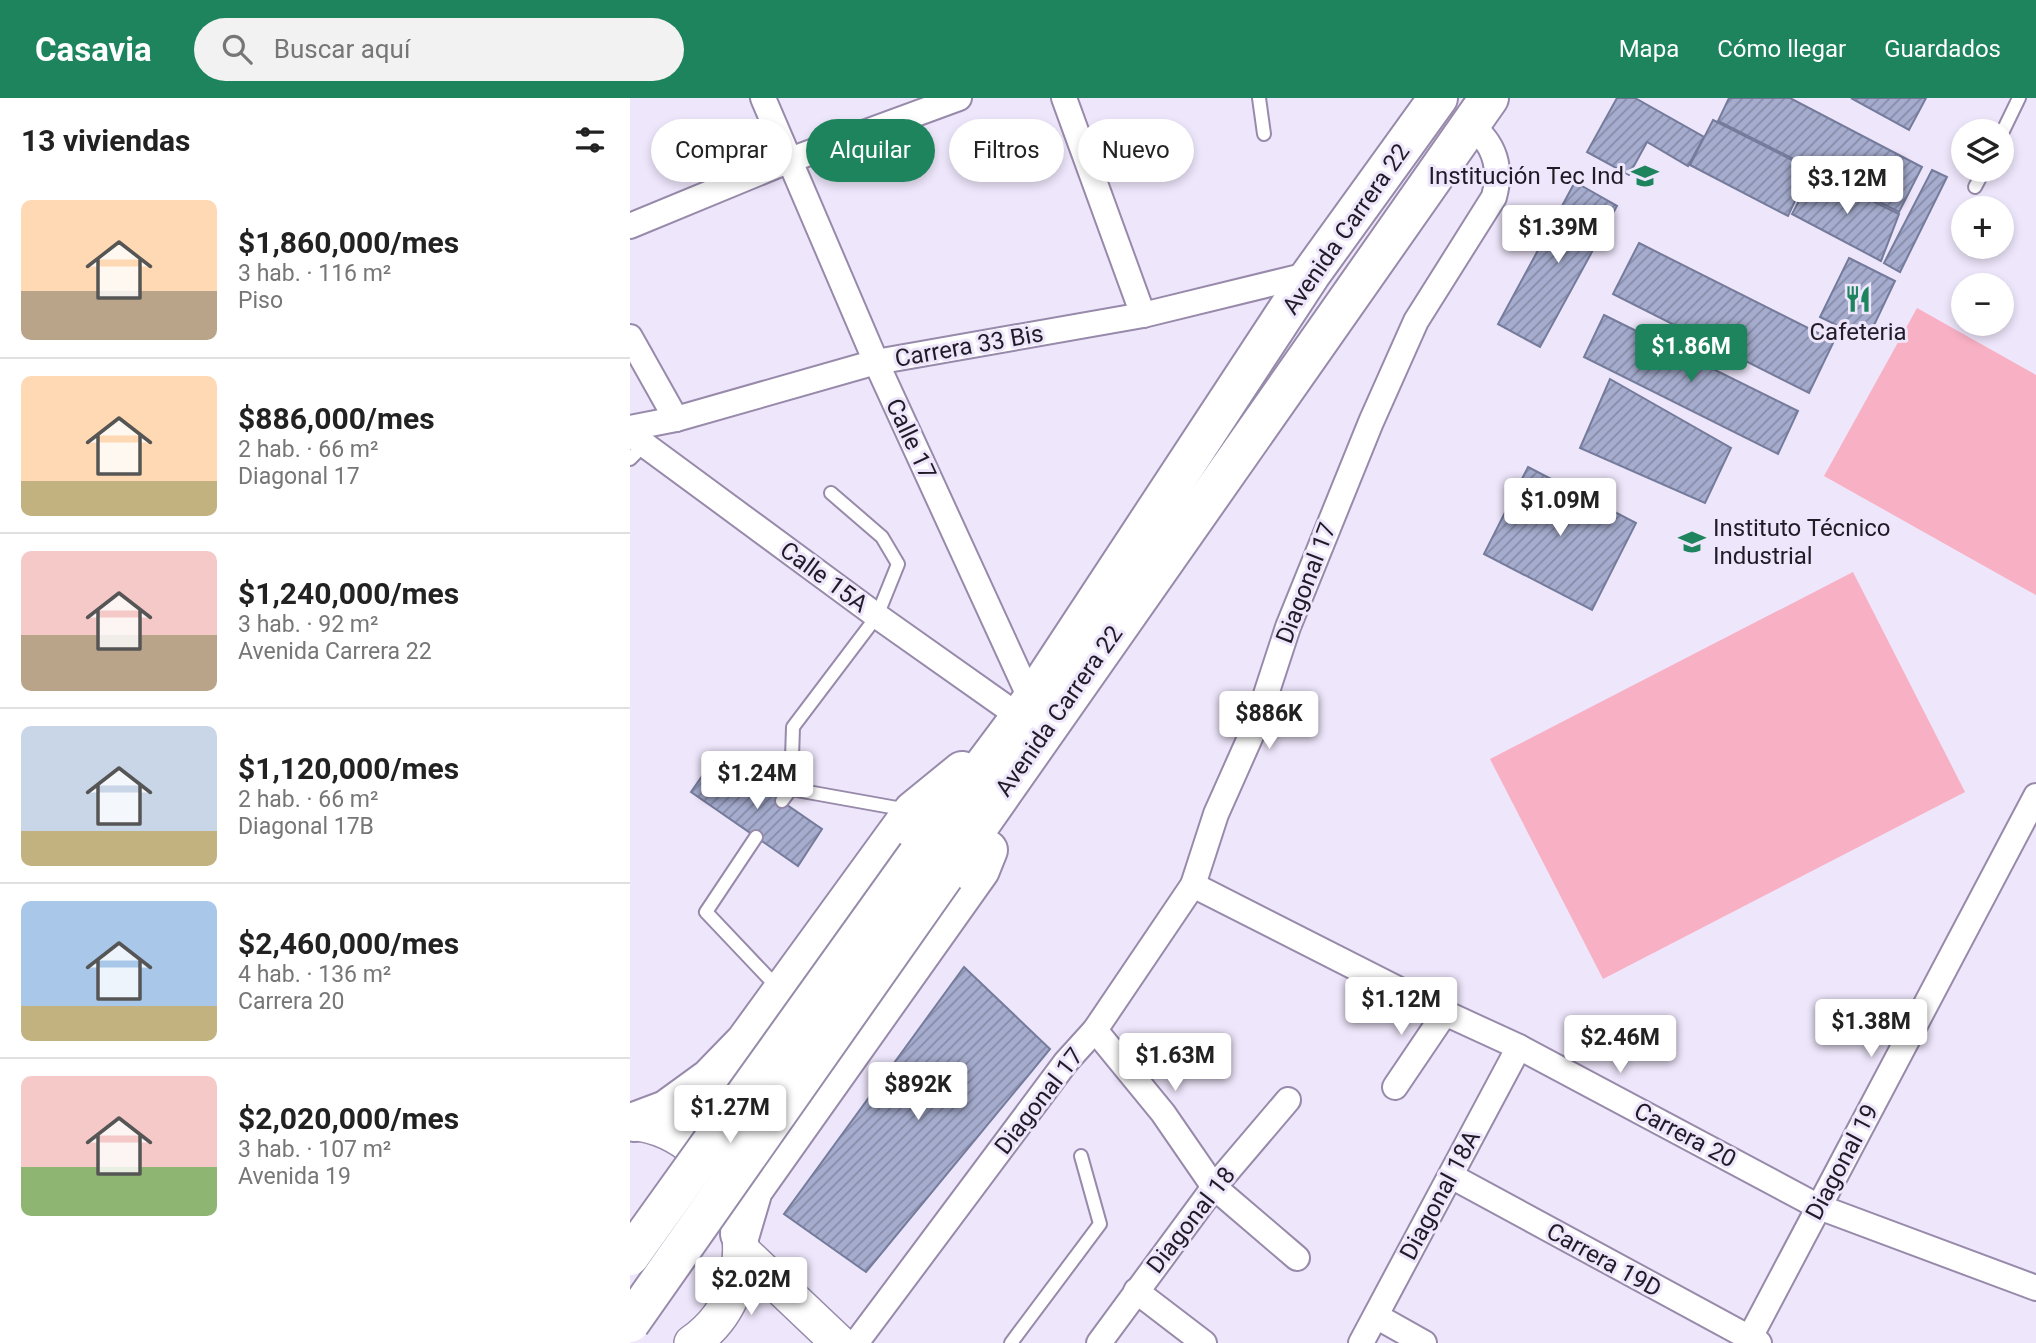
<!DOCTYPE html>
<html lang="es">
<meta charset="utf-8">
<style>
:root{--surface:#fff;--page:#f2f2f2;--text:#222;--muted:#767676;--line:#e0e0e0;--accent:#1e845e}
body{margin:0;font-family:Roboto,sans-serif;background:var(--page);color:var(--text);height:100vh;display:flex;flex-direction:column;font-size:26px;white-space:nowrap}
*{box-sizing:border-box;margin:0}
p{font-size:23px;color:var(--muted)}
.icon{flex:none;width:38px;height:38px;fill:none;stroke:currentColor;stroke-width:2;stroke-linecap:round;stroke-linejoin:round}
.map{position:relative;flex:1;overflow:hidden}
.sheet{display:flex;flex-direction:column;background:var(--surface);width:630px}
.sheet>*{flex:none}
.banner{position:absolute;left:21px;top:21px;width:665px;height:63px;display:flex;gap:14px}
.tools{position:absolute;left:1321px;top:21px;display:grid;gap:14px}
.tools a{display:grid;place-items:center;width:63px;height:63px;border-radius:50%;background:var(--surface);box-shadow:0 4px 10px #0003;font-size:35px}
.price{position:absolute;translate:-50% -60px;padding:0 16px;border-radius:7px;background:#fff;color:#222;font-size:23px;line-height:46px;filter:drop-shadow(0 2px 4px #0008)}
.price::after{content:'';position:absolute;left:50%;top:42px;width:21px;height:16px;margin-left:-10px;background:inherit;clip-path:polygon(0 0,100% 0,50% 100%)}
.price.current{background:var(--accent);color:#fff}
ul{padding:0;list-style:none}
li{display:flex;align-items:center;gap:21px;height:175px;padding:0 21px}
li+li{border-top:2px solid var(--line)}
li span{display:grid;place-items:center;flex:none;width:196px;height:140px;border-radius:10px;color:#555}
li>.icon{margin-inline-start:auto}
span .icon{width:84px;height:84px;fill:#fffc;stroke-width:1}
li b{font-size:30px}
h2{display:flex;justify-content:space-between;align-items:center;height:84px;padding:0 21px;font-size:30px}
.pill{padding:0 24px;border-radius:32px;background:var(--surface);box-shadow:0 4px 10px #0003;font-size:24px;line-height:63px}
.pill.current{background:var(--accent);color:#fff}
header{display:flex;align-items:center;gap:42px;box-sizing:border-box;height:98px;padding:0 35px;background:var(--accent);color:#fff}
header strong{font-size:33px}
nav{display:flex;gap:38px;margin-inline-start:auto;font-size:24px}
.search{width:490px;height:63px;background:var(--page);display:flex;align-items:center;gap:18px;box-sizing:border-box;padding:0 24px;border-radius:38px;color:var(--muted);font-size:26px}
main{display:flex;flex:1;min-height:0}
.map>svg:first-child{display:block}
.grass{fill:#f8b0c4}
.building{fill:url(#building-hatch);stroke:#757b9b;stroke-width:2}
.lines{fill:none;stroke-linecap:round;stroke-linejoin:round}
.lane-casing{stroke:#978aaa;stroke-width:16}
.street-casing{stroke:#978aaa;stroke-width:28}
.secondary-casing{stroke:#978aaa;stroke-width:38}
.primary-casing{stroke:#978aaa;stroke-width:42}
.lane{stroke:#fff;stroke-width:12}
.street{stroke:#fff;stroke-width:24}
.secondary{stroke:#fff;stroke-width:35}
.primary{stroke:#fff;stroke-width:38}
.primary-bridge-casing{stroke:#978aaa;stroke-width:42;stroke-linecap:butt}
.primary-bridge{stroke:#fff;stroke-width:38}
.labels{text-anchor:middle;stroke-width:6;stroke-linejoin:round;paint-order:stroke}
.poi-label{font-size:24px;fill:#211b28;stroke:#eee6fb;text-anchor:end}
.street-label{font-size:24px;fill:#211b28;stroke:#eee6fb}
</style>
<header>
<strong>Casavia</strong>
<div class="search"><svg class="icon" aria-label="search" viewBox="0 0 24 24"><circle cx="10" cy="10" r="6"/><path d="M15 15l6 6"/></svg>Buscar aquí</div>
<nav><a>Mapa</a><a>Cómo llegar</a><a>Guardados</a></nav>
</header>
<main>
<section class="sheet">
<h2>13 viviendas<svg class="icon" aria-label="filters" viewBox="0 0 24 24"><path d="M4 7h16M4 17h16"/><circle cx="9" cy="7" r="2"/><circle cx="15" cy="17" r="2"/></svg></h2>
<ul>
<li><span style="background:linear-gradient(#ffd9b3 65%,#b9a48a 0)"><svg class="icon" aria-label="home" viewBox="0 0 24 24"><path d="M3 11l9-7 9 7M6 9v11h12V9"/></svg></span><div><b>$1,860,000/mes</b><p>3 hab. · 116 m²</p><p>Piso</p></div></li>
<li><span style="background:linear-gradient(#ffd9b3 75%,#c2b280 0)"><svg class="icon" aria-label="home" viewBox="0 0 24 24"><path d="M3 11l9-7 9 7M6 9v11h12V9"/></svg></span><div><b>$886,000/mes</b><p>2 hab. · 66 m²</p><p>Diagonal 17</p></div></li>
<li><span style="background:linear-gradient(#f6c9c9 60%,#b9a48a 0)"><svg class="icon" aria-label="home" viewBox="0 0 24 24"><path d="M3 11l9-7 9 7M6 9v11h12V9"/></svg></span><div><b>$1,240,000/mes</b><p>3 hab. · 92 m²</p><p>Avenida Carrera 22</p></div></li>
<li><span style="background:linear-gradient(#c9d6e8 75%,#c2b280 0)"><svg class="icon" aria-label="home" viewBox="0 0 24 24"><path d="M3 11l9-7 9 7M6 9v11h12V9"/></svg></span><div><b>$1,120,000/mes</b><p>2 hab. · 66 m²</p><p>Diagonal 17B</p></div></li>
<li><span style="background:linear-gradient(#a9c7e8 75%,#c2b280 0)"><svg class="icon" aria-label="home" viewBox="0 0 24 24"><path d="M3 11l9-7 9 7M6 9v11h12V9"/></svg></span><div><b>$2,460,000/mes</b><p>4 hab. · 136 m²</p><p>Carrera 20</p></div></li>
<li><span style="background:linear-gradient(#f6c9c9 65%,#8fb573 0)"><svg class="icon" aria-label="home" viewBox="0 0 24 24"><path d="M3 11l9-7 9 7M6 9v11h12V9"/></svg></span><div><b>$2,020,000/mes</b><p>3 hab. · 107 m²</p><p>Avenida 19</p></div></li>
</ul>
</section>
<div class="map">
<svg width="1406" height="1245" viewBox="0 0 1406 1245">
<defs>
<pattern id="building-hatch" width="6" height="6" patternUnits="userSpaceOnUse" patternTransform="scale(1.75)"><rect width="6" height="6" fill="#a5acce"/><path d="M-1 1l2-2M0 6l6-6M5 7l2-2" fill="none" stroke="#868ba7"/></pattern>
</defs>
<rect width="100%" height="100%" fill="#eee6fb"/>
<g class="grass">
<polygon points="1287,210 1406,277 1406,497 1194,378"/>
<polygon points="1223,474 1335,694 973,881 860,661"/>
</g>
<g class="building">
<polygon points="987,0 1005,0 1074,39 1058,68 1017,44 999,77 957,54"/>
<polygon points="1099,0 1160,0 1292,69 1269,114 1088,23"/>
<polygon points="1221,0 1296,0 1279,32"/>
<polygon points="1083,22 1180,71 1158,118 1060,67"/>
<polygon points="1302,72 1317,79 1270,174 1254,165"/>
<polygon points="1184,74 1269,116 1251,163 1162,116"/>
<polygon points="945,84 987,108 910,249 868,226"/>
<polygon points="1009,145 1204,243 1179,295 983,196"/>
<polygon points="1219,160 1265,183 1237,242 1190,219"/>
<polygon points="974,217 1168,313 1148,356 954,259"/>
<polygon points="980,281 1101,350 1075,405 950,350"/>
<polygon points="898,369 1006,425 962,512 854,456"/>
<polygon points="86,658 192,731 168,768 61,694"/>
<polygon points="334,869 420,951 236,1174 154,1116"/>
</g>
<g class="lines">
<defs>
<g id="lane">
<polyline points="629,0 634,36"/>
<polyline points="1372,35 1389,0"/>
<polyline points="1345,89 1354,72"/>
<polyline points="0,361 14,347"/>
<polyline points="161,691 278,712"/>
<polyline points="152,703 161,691 163,629 247,518 268,466 252,439 201,395"/>
<polyline points="126,739 76,814 149,891"/>
<polyline points="381,1245 470,1126 451,1058"/>
</g>
<g id="street">
<polyline points="133,0 246,264 401,602"/>
<polyline points="434,0 513,217"/>
<polyline points="0,128 160,62 329,0"/>
<polyline points="0,239 46,321"/>
<polyline points="0,330 46,321 246,264 513,217 681,176"/>
<polyline points="0,336 247,518 390,619"/>
<polyline points="563,787 815,915 889,949 1189,1109 1406,1190"/>
<polyline points="465,932 533,1015 584,1089 667,1160"/>
<polyline points="765,989 815,915"/>
<polyline points="821,1078 1129,1245"/>
<polyline points="506,1193 574,1245"/>
<polyline points="746,1218 794,1245"/>
<path d="M 226,1245 L 436,964 L 465,932 L 563,787 L 586,716 L 627,624 L 658,529 L 741,324 L 786,223 L 864,99 C 872,70 865,45 840,27"/>
<polyline points="469,1245 584,1089 658,1002"/>
<polyline points="731,1245 889,949"/>
<polyline points="1117,1245 1406,698"/>
</g>
<g id="secondary">
<path d="M 0,1024 C 107,1034 153,1182 62,1245"/>
<polyline points="111,1152 209,1245"/>
</g>
<g id="primary">
<polyline points="287,757 390,619 681,176 808,0"/>
<polyline points="314,778 859,0"/>
<polyline points="4,1024 36,1012 80,980 115,944 283,713 332,673"/>
<polyline points="110,1136 123,1092 350,772 358,752"/>
</g>
</defs>
<use href="#lane" class="lane-casing"/>
<use href="#street" class="street-casing"/>
<use href="#secondary" class="secondary-casing"/>
<use href="#primary" class="primary-casing"/>
<use href="#lane" class="lane"/>
<use href="#street" class="street"/>
<use href="#secondary" class="secondary"/>
<use href="#primary" class="primary"/>
<defs>
<g id="primary-bridge">
<polyline points="0,1158 287,757"/>
<polyline points="0,1225 314,778"/>
</g>
</defs>
<use href="#primary-bridge" class="primary-bridge-casing"/>
<use href="#primary-bridge" class="primary-bridge"/>
</g>
<defs>
<symbol id="school-bare" viewBox="-9 -9 18 18"><path d="M0-5L7-2L0 1L-7-2ZM-4 1L0 2.5L4 1V4Q0 6-4 4Z" fill="#1e845e" stroke="#eee6fb" stroke-width="2.5" paint-order="stroke"/></symbol>
<symbol id="restaurant-bare" viewBox="-9 -9 18 18"><path d="M-5-6h1v4h1v-4h1v4h1v-4h1v5L-1.5 .5V6h-2V.5L-5-1ZM5-6V6H3V1.5H1.5Q1.5-4 5-6Z" fill="#1e845e" stroke="#eee6fb" stroke-width="2.5" paint-order="stroke"/></symbol>
</defs>
<g fill-rule="evenodd">
<use href="#school-bare" x="996" y="59" width="38" height="38"/>
<use href="#restaurant-bare" x="1209" y="182" width="38" height="38"/>
<use href="#school-bare" x="1043" y="425" width="38" height="38"/>
</g>
<g class="labels">
<g class="poi-label">
<text x="994" y="86">Institución Tec Ind</text>
<text x="1228" y="242" text-anchor="middle">Cafeteria</text>
<text x="1083" y="438" text-anchor="start">Instituto Técnico<tspan x="1083" dy="28">Industrial</tspan></text>
</g>
<g class="street-label">
<text transform="translate(716 131) rotate(-55)" y="8">Avenida Carrera 22</text>
<text transform="translate(339 248) rotate(-10)" y="8">Carrera 33 Bis</text>
<text transform="translate(281 341) rotate(65)" y="8">Calle 17</text>
<text transform="translate(194 479) rotate(36)" y="8">Calle 15A</text>
<text transform="translate(676 485) rotate(-69)" y="8">Diagonal 17</text>
<text transform="translate(429 613) rotate(-55)" y="8">Avenida Carrera 22</text>
<text transform="translate(409 1003) rotate(-52)" y="8">Diagonal 17</text>
<text transform="translate(1055 1037) rotate(28)" y="8">Carrera 20</text>
<text transform="translate(1212 1064) rotate(-62)" y="8">Diagonal 19</text>
<text transform="translate(810 1097) rotate(-62)" y="8">Diagonal 18A</text>
<text transform="translate(561 1122) rotate(-52)" y="8">Diagonal 18</text>
<text transform="translate(974 1162) rotate(29)" y="8">Carrera 19D</text>
</g>
</g>
</svg>
<div class="tools">
<a><svg class="icon" aria-label="layers" viewBox="0 0 24 24"><path d="M12 4l9 5-9 5-9-5zM3 14l9 5 9-5"/></svg></a>
<a>+</a>
<a>−</a>
</div>
<b class="price" style="left:1217px;top:118px">$3.12M</b>
<b class="price" style="left:928px;top:167px">$1.39M</b>
<b class="price current" style="left:1061px;top:286px">$1.86M</b>
<b class="price" style="left:930px;top:440px">$1.09M</b>
<b class="price" style="left:639px;top:653px">$886K</b>
<b class="price" style="left:127px;top:713px">$1.24M</b>
<b class="price" style="left:771px;top:939px">$1.12M</b>
<b class="price" style="left:1241px;top:961px">$1.38M</b>
<b class="price" style="left:990px;top:977px">$2.46M</b>
<b class="price" style="left:545px;top:995px">$1.63M</b>
<b class="price" style="left:288px;top:1024px">$892K</b>
<b class="price" style="left:100px;top:1047px">$1.27M</b>
<b class="price" style="left:121px;top:1219px">$2.02M</b>
<div class="banner">
<a class="pill">Comprar</a>
<a class="pill current">Alquilar</a>
<a class="pill">Filtros</a>
<a class="pill">Nuevo</a>
</div>
</div>
</main>
